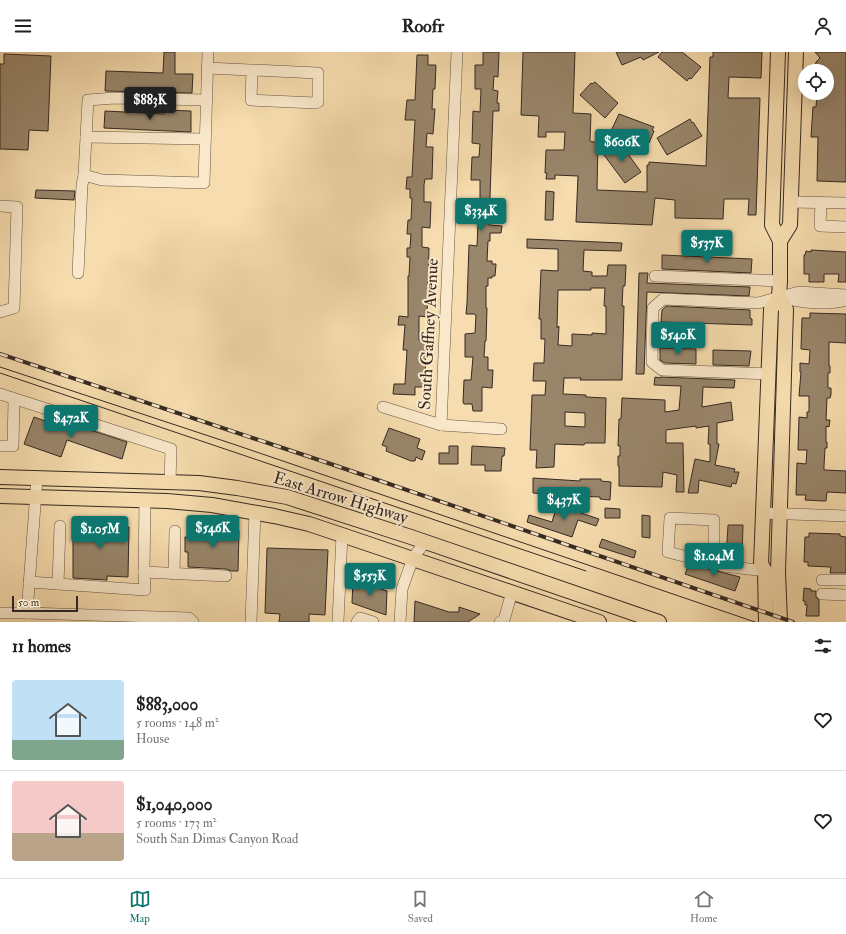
<!DOCTYPE html>
<meta charset="utf-8">
<style>
:root{--surface:#fff;--page:#f6f6f6;--text:#202124;--muted:#757577;--line:#e0e0e0;--accent:#0f766e}
body{margin:0;font-family:"IM FELL Double Pica",serif;background:var(--page);color:var(--text);height:100vh;display:flex;flex-direction:column;font-size:15px;white-space:nowrap}
*{box-sizing:border-box;margin:0}
p{font-size:13px;color:var(--muted)}
.icon{flex:none;width:22px;height:22px;fill:none;stroke:currentColor;stroke-width:2;stroke-linecap:round;stroke-linejoin:round}
.map{position:relative;height:570px;overflow:hidden}
.side{display:flex;flex-direction:column;background:var(--surface);flex:1}
.side>*{flex:none}
.fabs{position:absolute;left:798px;top:12px;display:grid;gap:8px}
.fabs a{display:grid;place-items:center;width:36px;height:36px;border-radius:50%;background:var(--surface);box-shadow:0 4px 16px #0002;font-size:20px}
.scale{position:absolute;left:12px;bottom:10px;width:66px;box-sizing:border-box;padding-left:4px;border:2px solid #352922;border-top:0;font-size:11px;line-height:14px;white-space:nowrap;color:#352922;-webkit-text-stroke:3px #f9e8ca;paint-order:stroke}
.price{position:absolute;translate:-50% -34px;padding:0 9px;border-radius:4px;background:var(--accent);color:#fff;font-size:13px;line-height:26px;filter:drop-shadow(0 1px 2px #0008)}
.price::after{content:'';position:absolute;left:50%;top:24px;width:12px;height:9px;margin-left:-6px;background:inherit;clip-path:polygon(0 0,100% 0,50% 100%)}
.price.current{background:#222;color:#fff}
ul{padding:0;list-style:none}
li{display:flex;align-items:center;gap:12px;height:100px;padding:0 12px}
li+li{border-top:1px solid var(--line)}
li span{display:grid;place-items:center;flex:none;width:112px;height:80px;border-radius:4px;color:#555}
li>.icon{margin-inline-start:auto}
span .icon{width:48px;height:48px;fill:#fffc;stroke-width:1}
li b{font-size:17px}
h2{display:flex;justify-content:space-between;align-items:center;height:48px;padding:0 12px;font-size:17px}
header{display:flex;justify-content:space-between;align-items:center;height:52px;padding:0 12px;background:var(--surface);font-size:18px;font-weight:700}
.menu{display:flex;justify-content:space-around;align-items:center;height:56px;border-top:1px solid var(--line);background:var(--surface);font-size:11px;color:var(--muted)}
.menu a{display:grid;justify-items:center;gap:2px}
.menu .current{color:var(--accent)}
.map>svg:first-child{display:block}
.building{fill:#99866b;stroke:#352922;fill-rule:evenodd}
.lines{fill:none;stroke-linecap:round;stroke-linejoin:round}
.minor-casing{stroke:#655645;stroke-width:12}
.major-casing{stroke:#352922;stroke-width:16}
.minor{stroke:#f9e8ca;stroke-width:11}
.major{stroke:#f6dcae;stroke-width:14}
.tram{stroke:#352922;stroke-width:1}
.rail-casing{stroke:#352922;stroke-width:4}
.rail{stroke:#f9e8ca;stroke-width:2.5;stroke-dasharray:8;stroke-linecap:butt}
.labels{text-anchor:middle;stroke-width:4;stroke-linejoin:round;paint-order:stroke}
.street-label{font-size:17px;fill:#352922;stroke:#f9e8ca}
</style>
<header><svg class="icon" aria-label="menu" viewBox="0 0 24 24"><path d="M4 6h16M4 12h16M4 18h16"/></svg>Roofr<svg class="icon" aria-label="person" viewBox="0 0 24 24"><circle cx="12" cy="8" r="4"/><path d="M4 21q1-7 8-7t8 7"/></svg></header>
<div class="map">
<svg width="846" height="570" viewBox="0 0 846 570">
<rect width="100%" height="100%" fill="#f6dcae"/>
<filter id="stains"><feTurbulence type="fractalNoise" baseFrequency=".005" numOctaves="4"/><feColorMatrix values="0 0 0 0 .2 0 0 0 0 .09 0 0 0 0 .02 0 0 0 .5 -.17"/></filter>
<radialGradient id="worn" r=".72"><stop offset=".6" stop-color="#630" stop-opacity="0"/><stop offset="1" stop-color="#630" stop-opacity=".3"/></radialGradient>
<g class="building">
<polygon points="164,0 175,0 175,22 193,22 192,41 105,39 106,19 163,21"/>
<polygon points="483,0 499,0 498,25 494,24 493,38 498,39 497,51 499,51 499,59 493,59 489,173 502,174 501,181 490,181 490,189 488,189 487,209 492,209 492,212 496,212 495,224 492,224 492,226 488,226 488,234 486,234 486,256 487,256 486,289 485,289 484,305 488,305 488,318 493,318 492,336 482,335 482,359 473,359 472,352 464,352 463,350 464,328 471,328 473,305 465,305 465,282 475,281 476,263 474,262 466,262 467,251 469,193 477,194 478,171 470,170 470,147 480,147 480,128 471,128 472,105 479,105 480,92 472,91 473,59 480,60 481,37 475,37 475,13 483,13"/>
<polygon points="523,0 575,0 573,61 591,62 590,89 598,91 597,138 647,140 647,113 649,113 649,110 706,114 710,5 713,5 713,0 762,0 761,26 729,25 728,46 760,46 756,163 748,163 749,147 724,147 723,167 675,166 675,148 655,146 652,173 576,170 578,124 555,123 555,127 546,127 547,121 545,121 546,98 564,98 565,80 546,80 546,85 538,85 539,64 521,63"/>
<polygon points="616,0 659,0 643,8 641,5 622,13"/>
<polygon points="662,0 682,0 701,15 691,27 689,26 687,29 658,5"/>
<polygon points="815,0 846,0 846,130 817,129 818,85 811,85 813,55 816,55 817,41 827,41 827,19 818,19 815,16 816,10 820,6"/>
<polygon points="4,2 51,4 48,79 29,78 28,98 0,97 0,12 4,12"/>
<polygon points="417,3 428,3 428,13 436,13 435,37 433,37 432,57 435,57 433,82 427,81 426,95 433,95 432,127 425,127 424,133 424,150 431,150 430,176 422,175 422,195 429,196 427,265 419,264 419,288 426,288 425,335 415,335 415,343 393,342 394,332 405,332 407,298 403,298 405,273 398,273 399,264 408,265 408,224 409,224 410,205 407,205 407,196 410,196 411,182 407,182 408,168 411,168 412,146 410,146 410,137 406,137 407,125 412,125 415,68 405,68 407,48 415,48"/>
<polygon points="595,30 618,51 605,66 580,43 591,31 592,32"/>
<polygon points="164,58 191,59 191,80 104,76 105,59 164,62"/>
<polygon points="619,62 654,75 652,78 654,79 649,91 648,90 646,94 613,81 614,78 612,77"/>
<polygon points="690,67 692,71 693,70 702,84 667,103 657,86"/>
<polygon points="620,91 641,120 625,131 604,103"/>
<polygon points="36,138 75,139 74,148 35,146"/>
<polygon points="546,139 554,140 553,168 545,168"/>
<path d="M 527,187 L 622,191 L 621,199 L 584,198 L 583,219 L 592,220 L 592,224 L 607,224 L 608,213 L 626,213 L 625,234 L 623,234 L 622,254 L 624,254 L 622,328 L 580,328 L 581,326 L 564,326 L 563,342 L 586,343 L 586,345 L 606,346 L 605,391 L 585,391 L 584,393 L 555,392 L 554,415 L 536,416 L 537,398 L 530,398 L 532,343 L 545,343 L 546,329 L 533,329 L 534,311 L 544,311 L 545,287 L 541,287 L 541,267 L 539,267 L 541,218 L 558,219 L 558,197 L 527,196 ZM 591,236 L 605,236 L 604,254 L 606,254 L 606,282 L 592,281 L 592,283 L 572,282 L 572,294 L 558,293 L 559,274 L 557,276 L 558,238 L 591,238 ZM 565,360 L 585,361 L 585,375 L 565,374 Z"/>
<polygon points="811,198 846,200 846,230 838,230 839,222 824,222 824,230 809,230 809,222 804,222 804,203 805,203 806,199 811,200"/>
<polygon points="662,203 752,207 751,221 662,217"/>
<polygon points="639,221 648,221 647,231 750,235 749,244 647,240 644,322 636,322"/>
<polygon points="666,254 750,258 750,266 752,267 752,273 661,270 662,258"/>
<polygon points="810,261 846,262 846,291 829,290 829,314 830,314 830,321 828,321 828,336 831,336 831,343 830,346 827,346 826,368 830,368 829,375 826,374 826,390 827,390 827,396 825,396 824,414 824,418 846,419 846,441 827,440 826,449 823,449 805,448 806,443 796,443 797,411 806,412 807,398 798,398 799,365 807,366 807,360 809,360 809,344 799,344 801,320 800,320 800,311 809,312 810,298 801,297 802,266 810,266"/>
<polygon points="660,296 696,297 696,312 665,311 660,308"/>
<polygon points="713,298 751,299 749,314 713,313"/>
<polygon points="655,325 660,326 660,325 735,328 734,336 703,335 702,355 731,350 733,368 717,371 717,392 719,392 715,413 735,417 734,420 739,420 736,432 732,431 731,435 699,428 698,441 688,441 695,407 710,410 710,392 708,392 709,374 696,376 696,374 666,378 666,391 683,391 684,440 676,440 677,423 663,420 662,435 619,434 619,414 618,414 618,404 620,404 620,394 618,394 619,367 621,367 622,346 665,348 665,360 679,358 681,334 654,333"/>
<polygon points="34,365 70,378 72,372 127,390 122,407 67,388 61,405 24,392"/>
<polygon points="389,376 420,387 417,396 425,399 422,408 416,405 415,409 411,409 386,399 387,395 382,393"/>
<polygon points="449,394 458,394 458,412 439,412 439,401 449,401"/>
<polygon points="472,394 505,396 504,404 502,404 501,419 485,419 485,413 471,413"/>
<polygon points="533,426 580,429 580,427 601,427 601,429 611,430 610,448 600,447 600,445 580,444 580,447 560,446 561,443 533,441"/>
<polygon points="557,453 599,467 596,474 578,468 572,485 527,470 529,463 552,470"/>
<polygon points="605,456 620,457 620,466 605,466"/>
<polygon points="642,463 650,464 650,486 642,485"/>
<polygon points="76,467 112,469 112,475 129,475 128,525 107,524 107,528 73,526 73,472 76,472"/>
<polygon points="728,473 743,473 742,508 726,507"/>
<polygon points="189,475 239,479 238,519 231,519 226,517 188,515 188,500 185,500 185,485 188,485"/>
<polygon points="809,481 840,482 840,484 846,485 846,521 830,521 831,515 808,514 808,510 804,510 805,485 809,485"/>
<polygon points="602,487 636,499 634,506 599,495"/>
<polygon points="267,496 328,498 325,563 309,562 309,570 279,570 280,562 265,561"/>
<polygon points="689,512 740,525 735,539 685,522"/>
<polygon points="353,528 387,539 386,563 352,551"/>
<polygon points="804,536 811,537 811,539 816,539 816,545 819,548 819,564 806,564 807,553 805,553 805,549 803,549"/>
<polygon points="415,549 449,560 459,560 459,555 480,562 468,570 414,570"/>
</g>
<g class="lines">
<defs>
<g id="minor">
<polyline points="207,16 318,21 318,50 316,51 251,48 252,18"/>
<polyline points="86,85 205,87"/>
<polyline points="84,123 88,48 115,46 206,48"/>
<polyline points="790,150 846,151"/>
<polyline points="821,150 820,174 846,175"/>
<polyline points="0,154 17,155 14,256 0,260"/>
<polyline points="78,221 82,133 84,123 102,128 204,131 208,0"/>
<polyline points="655,224 780,229"/>
<path d="M 783,246 C 803,250 826,254 846,248"/>
<polyline points="768,322 662,318 652,310 653,256 663,247 758,251 799,240 846,243"/>
<polyline points="0,342 171,397 170,430"/>
<polyline points="383,355 441,373 501,377"/>
<polyline points="441,373 457,0"/>
<polyline points="0,394 13,394 14,347"/>
<polyline points="37,426 27,561 189,566 193,570"/>
<polyline points="145,448 144,520 226,524"/>
<polyline points="763,461 846,464"/>
<polyline points="714,512 714,468 670,466 668,500 723,514 757,518"/>
<polyline points="174,522 175,479"/>
<polyline points="822,528 846,528"/>
<polyline points="29,530 145,538 144,520"/>
<polyline points="58,532 60,474"/>
<polyline points="822,542 846,543"/>
<polyline points="0,561 27,561"/>
<polyline points="251,570 255,460"/>
<polyline points="338,570 342,483"/>
<polyline points="357,570 360,566 373,570"/>
<polyline points="400,570 402,537 413,506 425,490"/>
<polyline points="500,570 504,568 512,540"/>
</g>
<g id="major">
<polyline points="780,189 790,173 796,0"/>
<polyline points="779,245 786,257 778,520 780,570"/>
<polyline points="0,425 199,431 237,436 287,445 411,485 659,570"/>
<polyline points="0,444 167,449 212,453 274,464 309,472 342,483 599,570"/>
<polyline points="766,570 765,519 761,512 771,257 779,245 780,229 780,189 772,173 778,0"/>
</g>
</defs>
<use href="#minor" class="minor-casing"/>
<use href="#major" class="major-casing"/>
<use href="#minor" class="minor"/>
<use href="#major" class="major"/>
<g class="tram">
<polyline points="0,315 233,392 755,570"/>
<polyline points="0,321 586,519"/>
</g>
<defs>
<polyline id="rail" points="0,302 325,410 793,570"/>
</defs>
<use href="#rail" class="rail-casing"/>
<use href="#rail" class="rail"/>
</g>
<g class="labels">
<g class="street-label">
<text transform="translate(428 282) rotate(-87)" y="6">South Gaffney Avenue</text>
<text transform="translate(341 445) rotate(17)" y="6">East Arrow Highway</text>
</g>
</g>
<rect width="100%" height="100%" filter="url(#stains)"/>
<rect width="100%" height="100%" fill="url(#worn)"/>
</svg>
<div class="fabs">
<a><svg class="icon" aria-label="locate" viewBox="0 0 24 24"><circle cx="12" cy="12" r="6"/><path d="M12 2v4M12 18v4M2 12h4M18 12h4"/></svg></a>
</div>
<div class="scale">50 m</div>
<b class="price current" style="left:150px;top:69px">$883K</b>
<b class="price" style="left:622px;top:111px">$606K</b>
<b class="price" style="left:481px;top:180px">$334K</b>
<b class="price" style="left:707px;top:212px">$537K</b>
<b class="price" style="left:678px;top:304px">$540K</b>
<b class="price" style="left:71px;top:387px">$472K</b>
<b class="price" style="left:564px;top:469px">$437K</b>
<b class="price" style="left:213px;top:497px">$546K</b>
<b class="price" style="left:100px;top:498px">$1.05M</b>
<b class="price" style="left:714px;top:525px">$1.04M</b>
<b class="price" style="left:370px;top:545px">$553K</b>
</div>
<section class="side">
<h2>11 homes<svg class="icon" aria-label="filters" viewBox="0 0 24 24"><path d="M4 7h16M4 17h16"/><circle cx="9" cy="7" r="2"/><circle cx="15" cy="17" r="2"/></svg></h2>
<ul>
<li><span style="background:linear-gradient(#bfe0f5 75%,#7fa58c 0)"><svg class="icon" aria-label="home" viewBox="0 0 24 24"><path d="M3 11l9-7 9 7M6 9v11h12V9"/></svg></span><div><b>$883,000</b><p>5 rooms · 148 m²</p><p>House</p></div><svg class="icon" aria-label="heart" viewBox="0 0 24 24"><path d="M12 20l-8-8c-3-5 5-10 8-4 3-6 11-1 8 4z"/></svg></li>
<li><span style="background:linear-gradient(#f6c9c9 65%,#b9a48a 0)"><svg class="icon" aria-label="home" viewBox="0 0 24 24"><path d="M3 11l9-7 9 7M6 9v11h12V9"/></svg></span><div><b>$1,040,000</b><p>5 rooms · 173 m²</p><p>South San Dimas Canyon Road</p></div><svg class="icon" aria-label="heart" viewBox="0 0 24 24"><path d="M12 20l-8-8c-3-5 5-10 8-4 3-6 11-1 8 4z"/></svg></li>
</ul>
</section>
<nav class="menu">
<a class="current"><svg class="icon" aria-label="map" viewBox="0 0 24 24"><path d="M3 6l6-2 6 2 6-2v14l-6 2-6-2-6 2zM9 4v14M15 6v14"/></svg>Map</a>
<a><svg class="icon" aria-label="saved" viewBox="0 0 24 24"><path d="M7 4h10v16l-5-4-5 4z"/></svg>Saved</a>
<a><svg class="icon" aria-label="home" viewBox="0 0 24 24"><path d="M3 11l9-7 9 7M6 9v11h12V9"/></svg>Home</a>
</nav>
